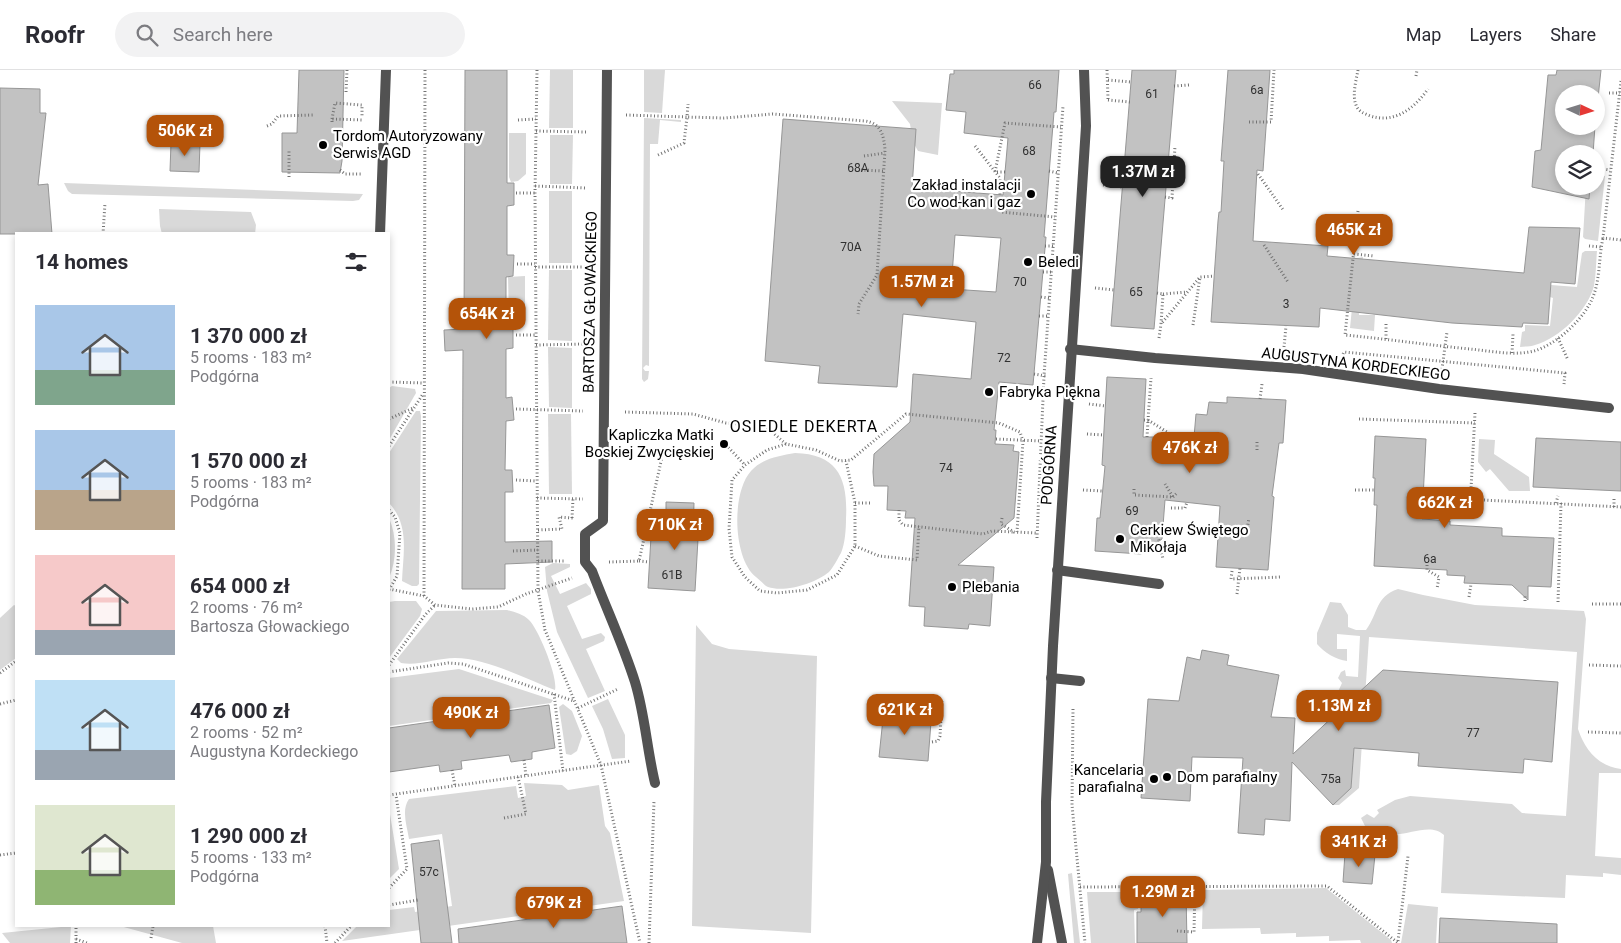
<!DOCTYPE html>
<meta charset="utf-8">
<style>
:root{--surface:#fff;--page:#f2f2f3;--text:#2b2b33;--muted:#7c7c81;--line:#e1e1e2;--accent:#b45309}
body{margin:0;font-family:Roboto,sans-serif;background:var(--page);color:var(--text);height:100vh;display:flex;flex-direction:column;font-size:19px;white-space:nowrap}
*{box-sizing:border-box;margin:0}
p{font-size:16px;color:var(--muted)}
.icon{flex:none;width:28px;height:28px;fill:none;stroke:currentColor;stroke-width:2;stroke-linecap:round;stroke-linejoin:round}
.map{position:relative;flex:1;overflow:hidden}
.side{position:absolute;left:15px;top:162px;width:375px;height:695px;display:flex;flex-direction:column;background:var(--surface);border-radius:0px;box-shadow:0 2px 8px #0003}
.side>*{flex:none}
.needle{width:32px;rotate:94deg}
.tools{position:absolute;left:1555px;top:15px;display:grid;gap:10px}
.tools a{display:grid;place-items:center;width:50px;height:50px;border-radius:50%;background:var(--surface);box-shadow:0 2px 8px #0003;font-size:25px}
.price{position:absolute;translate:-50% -42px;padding:0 11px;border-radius:10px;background:var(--accent);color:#fff;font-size:16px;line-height:32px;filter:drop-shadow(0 1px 2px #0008)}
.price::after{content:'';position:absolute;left:50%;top:30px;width:15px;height:11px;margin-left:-8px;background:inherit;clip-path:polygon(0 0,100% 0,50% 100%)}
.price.current{background:#222;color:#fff}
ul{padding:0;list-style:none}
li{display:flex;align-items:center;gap:15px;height:125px;padding:0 20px}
li span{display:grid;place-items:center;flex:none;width:140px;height:100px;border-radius:0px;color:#555}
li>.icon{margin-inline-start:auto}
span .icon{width:60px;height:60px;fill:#fffc;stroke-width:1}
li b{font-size:21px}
h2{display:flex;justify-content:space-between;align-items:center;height:60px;padding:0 20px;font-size:21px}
header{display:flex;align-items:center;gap:30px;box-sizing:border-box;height:70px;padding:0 25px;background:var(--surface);border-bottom:1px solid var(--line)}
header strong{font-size:24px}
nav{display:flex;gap:28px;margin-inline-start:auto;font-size:18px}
.search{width:350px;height:45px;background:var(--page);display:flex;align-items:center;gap:12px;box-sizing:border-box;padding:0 18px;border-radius:28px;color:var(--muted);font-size:19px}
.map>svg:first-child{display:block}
.green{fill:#d9d9d9}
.building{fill:#c2c2c2;stroke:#969696;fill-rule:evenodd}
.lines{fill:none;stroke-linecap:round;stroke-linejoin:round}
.path{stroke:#747474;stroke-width:3;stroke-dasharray:1 2.5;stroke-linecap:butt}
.service{stroke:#525252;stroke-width:10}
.minor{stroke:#525252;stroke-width:10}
.tertiary{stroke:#525252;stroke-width:10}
.poi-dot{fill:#000;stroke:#fff;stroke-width:2}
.labels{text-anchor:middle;stroke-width:4.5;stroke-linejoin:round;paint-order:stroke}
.number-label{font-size:12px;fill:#303030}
.poi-label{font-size:15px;fill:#000;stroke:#fff;text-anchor:start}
.street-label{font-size:15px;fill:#000;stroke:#fff}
.neighbourhood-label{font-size:16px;letter-spacing:1px;fill:#000;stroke:#fff}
</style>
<header>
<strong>Roofr</strong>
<div class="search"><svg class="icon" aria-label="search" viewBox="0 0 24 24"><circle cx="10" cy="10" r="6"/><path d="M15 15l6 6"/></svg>Search here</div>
<nav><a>Map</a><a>Layers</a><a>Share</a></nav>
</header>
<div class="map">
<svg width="1621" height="873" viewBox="0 0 1621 873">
<rect width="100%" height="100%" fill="#fff"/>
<g class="green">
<polygon points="550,0 573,0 573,58 549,58"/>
<polygon points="644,0 665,0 662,43 644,42"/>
<polygon points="892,31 942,33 938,85 918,81 913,72 910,54"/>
<polygon points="644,48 681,50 681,52 660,50 658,74 650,74 649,296 646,295 643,298 645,301 649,301 648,309 644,312 642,309"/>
<polygon points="509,63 526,63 526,104 518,111 511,112 509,107"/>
<polygon points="550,65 573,65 572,114 550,114"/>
<polygon points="1596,106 1605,106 1598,171 1585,169 1583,167 1586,116 1596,116"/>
<polygon points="64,113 363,124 359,130 353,131 72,124 68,121"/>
<rect x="549" y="121" width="23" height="72"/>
<polygon points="159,139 251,142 256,155 255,164 162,164 160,156"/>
<path d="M 1585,181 L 1597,181 C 1596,192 1596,205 1594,216 C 1587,241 1560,268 1535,275 C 1531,277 1525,276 1520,277 L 1522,262 L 1525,261 L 1525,255 L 1550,256 L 1553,228 L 1550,227 L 1551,215 L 1577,217 L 1582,183 Z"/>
<polygon points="1363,187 1359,245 1375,245 1374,261 1350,258 1357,188"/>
<polygon points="549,200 572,200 572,271 548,270"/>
<polygon points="525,206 525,248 517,255 511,255 509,249 508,207"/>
<polygon points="548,277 572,278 572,338 549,337"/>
<polygon points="392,316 415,319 416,323 389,370 389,318"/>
<path d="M 416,341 L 420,341 L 421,346 L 419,514 L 417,516 L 412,516 L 402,511 C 403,484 410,455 389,433 L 389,383 Z"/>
<polygon points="548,344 571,344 572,424 549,424"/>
<polygon points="1479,369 1495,370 1494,384 1529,407 1530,421 1509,421 1490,399 1486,402 1478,392"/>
<path d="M 795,383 C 839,384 848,410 846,449 C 846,459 845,474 841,483 C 838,488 833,498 829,502 C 816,513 785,523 768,517 C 764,515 760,510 756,507 C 733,489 731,423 751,401 C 763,388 779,386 795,383 Z"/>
<path d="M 389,448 C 397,466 397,490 389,508 Z"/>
<polygon points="553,493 570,494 570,497 551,506 560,524 586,513 591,519 591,524 567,536 582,569 601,563 605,567 604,571 586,579 605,621 588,628 557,562 547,521 545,497"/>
<path d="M 1398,519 L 1423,525 L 1475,535 L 1584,541 L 1586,549 L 1578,659 C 1585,680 1598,696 1621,699 L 1621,703 L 1599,703 L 1595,786 L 1621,788 L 1621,805 L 1603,803 L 1603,807 L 1566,805 L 1565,828 L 1441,823 L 1444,765 C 1432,753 1411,764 1396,764 C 1385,764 1375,761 1365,756 L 1361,748 L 1367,744 L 1374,748 L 1379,743 L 1377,740 L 1395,730 L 1410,726 L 1512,734 L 1522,743 L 1566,746 L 1577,582 L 1369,567 L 1359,718 L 1339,735 L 1333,735 L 1351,717 L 1357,624 L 1331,648 L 1326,660 L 1329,641 L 1342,613 L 1338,608 L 1341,602 L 1345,600 L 1346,606 L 1358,607 L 1360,566 L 1337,564 L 1337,579 L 1347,579 L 1347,591 C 1336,590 1324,582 1317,574 L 1317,563 L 1330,532 L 1341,533 L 1348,545 L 1348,557 L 1356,560 L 1366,560 C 1379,542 1375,527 1398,519 Z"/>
<polygon points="395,531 416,531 422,539 420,546 389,588 389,532"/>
<polygon points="14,535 16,536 16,588 0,600 0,548"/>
<path d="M 507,540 C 515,542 523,544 529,550 C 539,560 558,607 555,620 C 526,609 486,588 455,588 C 437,588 419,596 401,593 L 397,589 L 436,541 Z"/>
<polygon points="696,555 712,574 729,579 817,586 811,863 692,856"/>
<polygon points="459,599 553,630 551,633 389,656 389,608"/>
<polygon points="608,629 625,665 625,688 612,689 603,659 592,636"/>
<polygon points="563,634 572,641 582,666 577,681 571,685 566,684 559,637"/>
<path d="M 524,713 L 562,715 L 568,720 L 599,715 L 605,756 L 610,763 L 624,831 L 342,871 L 357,856 L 389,856 L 389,840 L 414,837 L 415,842 L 452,836 L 442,764 L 409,769 C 407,756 401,740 409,729 L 516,716 L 518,728 L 526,726 Z"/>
<polygon points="389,738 399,799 389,809"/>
<polygon points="1072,803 1080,873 1074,873 1068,804"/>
<polygon points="1326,818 1391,870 1392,873 1361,873 1360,870 1329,871 1329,866 1296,867 1296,863 1261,864 1260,858 1202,859 1203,820"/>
<polygon points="1087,822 1137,822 1138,839 1134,840 1135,873 1091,873"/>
<polygon points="1408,834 1438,837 1436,873 1401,873"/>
<polygon points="71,856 70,873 10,873 2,863"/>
<polygon points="120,856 213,856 216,873 182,873"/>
</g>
<g class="building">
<polygon points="299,0 344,0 342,91 340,103 282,102 282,63 297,63"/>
<polygon points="465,0 507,0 507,113 514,113 514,135 507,136 507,185 514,185 513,206 506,207 506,256 513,256 513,278 506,279 506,328 512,327 514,350 506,351 505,400 512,400 513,422 505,422 505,472 552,471 552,492 505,494 505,519 462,519 463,280 445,281 444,260 464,259"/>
<path d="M 954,0 L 1059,0 L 1056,42 L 1054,42 L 1044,167 L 1046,167 L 1033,315 L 999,312 L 994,360 L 996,360 L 995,374 L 1014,375 L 1013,381 L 1019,382 L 1014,448 L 958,495 L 994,497 L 990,556 L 969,554 L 968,559 L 924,556 L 925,537 L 909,536 L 915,448 L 905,448 L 906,441 L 887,440 L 888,416 L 874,416 L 873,402 L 874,384 L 910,352 L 913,304 L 971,309 L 976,252 L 903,244 L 897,317 L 818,313 L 820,296 L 765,291 L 783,49 L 916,59 L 912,118 L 1003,125 L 1008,68 L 964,63 L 966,42 L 946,40 L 950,4 L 954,4 ZM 955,165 L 1001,168 L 996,222 L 951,219 Z"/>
<polygon points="1132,0 1176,0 1154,259 1111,256"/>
<polygon points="1228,0 1270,0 1263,101 1257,100 1253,171 1328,176 1327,186 1524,203 1529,157 1580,158 1575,214 1551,212 1548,254 1523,253 1522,257 1452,253 1320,238 1319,257 1211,252 1218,151 1219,142 1221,142 1224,91 1221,91"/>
<polygon points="1557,0 1601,0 1596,47 1596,24 1564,24 1564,56 1595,56 1593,84 1564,84 1564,116 1590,116 1589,129 1532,117 1535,81 1541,80 1548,5 1556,5"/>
<polygon points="0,18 40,19 40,43 46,43 38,115 48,114 52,164 0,164"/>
<polygon points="171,73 200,73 199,102 170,101"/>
<polygon points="1107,307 1146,309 1143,367 1194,367 1196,344 1207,345 1209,332 1227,333 1227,327 1286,330 1283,373 1279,373 1272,426 1274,427 1268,500 1216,497 1220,436 1165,430 1162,469 1141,484 1095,481 1097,448 1100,448 1105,396 1102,395"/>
<polygon points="1375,366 1426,369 1422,449 1450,451 1450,455 1502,458 1502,466 1554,468 1551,517 1528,516 1528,530 1512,515 1464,513 1465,506 1447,505 1447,500 1374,496 1377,435 1374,435 1375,408 1373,408"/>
<polygon points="1536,368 1621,372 1621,421 1533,417"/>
<polygon points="666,432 694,433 693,469 698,469 695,521 648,518 651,467 666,468"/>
<polygon points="1202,580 1229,585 1227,595 1279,605 1271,647 1295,648 1293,684 1383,600 1558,612 1552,692 1524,689 1523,703 1418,696 1419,683 1354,678 1351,718 1333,735 1292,692 1290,751 1265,749 1264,765 1238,763 1243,688 1192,687 1190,731 1141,728 1148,629 1179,631 1187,587 1200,590"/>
<polygon points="549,635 555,678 532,682 532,689 511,692 509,685 461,691 462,699 440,702 439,695 389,702 389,658"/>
<polygon points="884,639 919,642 918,651 931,652 928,691 879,687"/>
<polygon points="439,770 452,873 421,873 411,774"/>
<polygon points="1345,783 1375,785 1372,814 1343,812"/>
<polygon points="1186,822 1187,873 1137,873 1137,842 1141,842 1141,823"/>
<polygon points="622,836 627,873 459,873 458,859"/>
<polygon points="1440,848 1557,854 1557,873 1439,873"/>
</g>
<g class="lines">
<g class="path">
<polyline points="537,0 535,123 538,521 545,560 601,695 640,873"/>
<polyline points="1107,0 1108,29"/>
<path d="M 1358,0 C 1356,11 1352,25 1356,35 C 1358,41 1363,43 1368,45 C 1393,55 1414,39 1428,19"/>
<polyline points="1416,6 1417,0"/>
<polyline points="1108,10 1131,12"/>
<polyline points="1621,11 1603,168 1621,170"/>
<polyline points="1174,16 1189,15"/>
<polyline points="346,22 347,0"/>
<polyline points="1609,23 1620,23"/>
<polyline points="1108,30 1130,32"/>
<polyline points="626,45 687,47 688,34"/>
<polyline points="332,49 335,33 362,35 362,46"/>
<polyline points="518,50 536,49"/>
<polyline points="332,52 332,49 364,50"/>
<polyline points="1249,52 1271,52 1274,0"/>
<polyline points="267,56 272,54 278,46 313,45"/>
<polyline points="536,61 586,62"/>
<polyline points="975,76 1000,108 1000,142 1055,147"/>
<path d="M 658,85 L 684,73 L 687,47 L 724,48 L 773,44 L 865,51 C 881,53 884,66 885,80 L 877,205 L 859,234 L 858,244"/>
<polyline points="864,86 885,83"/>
<polyline points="1596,98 1610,100"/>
<polyline points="340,100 345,104 363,104"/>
<polyline points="861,100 883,101"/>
<polyline points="1049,101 1058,103"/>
<polyline points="1005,102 995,102 1005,53 1061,57"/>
<polyline points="1258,104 1284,141"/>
<polyline points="289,107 289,80"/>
<polyline points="1103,115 1122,117"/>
<polyline points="535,116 586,118"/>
<polyline points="516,123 535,123"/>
<polyline points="1165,127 1172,128 1175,76"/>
<path d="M 1358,141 L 1345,265 C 1387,269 1428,275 1470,279 C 1491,281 1514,286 1534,281 C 1555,275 1579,253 1589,235 C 1601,215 1598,190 1603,168"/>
<polyline points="103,164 105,133"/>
<polyline points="1264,175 1288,212"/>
<polyline points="1045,176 1053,176"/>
<polyline points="1589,176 1601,177"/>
<polyline points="855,177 861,177"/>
<polyline points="1354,184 1374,186"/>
<polyline points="517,194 535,194"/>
<polyline points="535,197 585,197"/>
<polyline points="1043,202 1051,202"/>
<polyline points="1095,218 1114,220"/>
<polyline points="1157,223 1163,224 1161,254 1200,207"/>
<polyline points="1163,224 1187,222"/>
<polyline points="1041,227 1049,228"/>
<polyline points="1039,246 1048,246"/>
<polyline points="1193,255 1200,207 1214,206"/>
<polyline points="516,265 536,265"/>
<polyline points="1159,268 1161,254"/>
<polyline points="1558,268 1568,290"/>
<polyline points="1386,269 1386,254"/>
<polyline points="536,275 584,274"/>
<polyline points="1284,277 1286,256"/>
<polyline points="1512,283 1513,264"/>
<polyline points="1343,284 1344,282 1565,303 1564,314"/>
<polyline points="1442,299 1447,262"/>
<polyline points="1034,304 1046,306"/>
<polyline points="389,312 424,313"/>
<polyline points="998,321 1043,325"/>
<polyline points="1260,329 1262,314"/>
<polyline points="1089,334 1106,336"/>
<polyline points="516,339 583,341"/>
<polyline points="625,342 693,344 726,353 765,356 786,374 816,380 840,391 851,390 906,344 999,353 1020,362 1023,371 1017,462"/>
<polyline points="1475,343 1471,419 1475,427 1483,430 1621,437"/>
<polyline points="389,349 413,338"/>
<polyline points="1359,349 1475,353"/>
<polyline points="1144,350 1148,350 1151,308"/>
<polyline points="1148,350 1167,362"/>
<polyline points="1087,364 1104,365"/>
<polyline points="1147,367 1148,351"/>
<polyline points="996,369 1041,371"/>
<polyline points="786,374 767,380 745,395 732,410 729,459 732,487 745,507 760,521 777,523 807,520 837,505 855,476 855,433 846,391"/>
<polyline points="726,375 745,395"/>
<polyline points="389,376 423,324"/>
<polyline points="1257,380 1257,372"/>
<polyline points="1186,391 1200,373 1206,374"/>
<polyline points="516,410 537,411"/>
<polyline points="1134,419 1134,425 1173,427 1165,414"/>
<polyline points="1083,420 1102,421"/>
<polyline points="1355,420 1375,420"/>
<polyline points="1173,427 1177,423"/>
<polyline points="537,428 583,429"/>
<polyline points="855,433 871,433"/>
<polyline points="1556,433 1558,426"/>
<polyline points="1614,437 1614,428"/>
<polyline points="1171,438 1185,438 1187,432"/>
<polyline points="389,440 395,447 400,463 397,506 389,520"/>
<polyline points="899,440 899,450 903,455 983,464 992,461 1014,462"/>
<polyline points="572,448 573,429"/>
<polyline points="1002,448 1001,454 1014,462 1037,463"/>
<polyline points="538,460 562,459 559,447 573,448"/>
<polyline points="1246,465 1249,448"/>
<polyline points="1158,466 1163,489"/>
<polyline points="1037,468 1044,306 1063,36"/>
<polyline points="855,476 879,486 917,490 919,456"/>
<polyline points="513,481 538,480"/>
<polyline points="538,491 565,491"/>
<polyline points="639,491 649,492"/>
<polyline points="609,492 639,491 662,387"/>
<polyline points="1427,495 1427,500 1439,507 1437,519"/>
<polyline points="1232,501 1231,509 1282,507"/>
<polyline points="389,519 424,526 435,535 472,539 498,537 526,524 572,508"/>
<polyline points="1237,524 1240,498"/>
<polyline points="424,526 425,0"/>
<polyline points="1469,527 1471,514"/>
<polyline points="1525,531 1525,524"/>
<polyline points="1558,532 1561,433"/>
<polyline points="1592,534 1621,534"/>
<polyline points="389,595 425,545 435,535"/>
<polyline points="1589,595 1621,596"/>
<polyline points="389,602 448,593 463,594 574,631"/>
<polyline points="0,603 16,591"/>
<polyline points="554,624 563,701"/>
<polyline points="0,634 16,630"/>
<polyline points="578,638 618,619"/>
<polyline points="1073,639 1072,735 1085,873"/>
<polyline points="1588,662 1621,663"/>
<polyline points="932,672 938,671 940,666 942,629"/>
<polyline points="524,690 526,706"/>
<polyline points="452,700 455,716"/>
<polyline points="389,725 631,691"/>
<polyline points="504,748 526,744 518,707"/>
<polyline points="0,785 16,783"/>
<polyline points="1080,817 1327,816 1398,873"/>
<polyline points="389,818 407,799 396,725"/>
<polyline points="389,835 418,830"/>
<polyline points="325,856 327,873"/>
<polyline points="1177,861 1194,862 1195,816"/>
<polyline points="151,868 153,856"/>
<polyline points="76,869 87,873"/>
<polyline points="1398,871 1408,786"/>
<polyline points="76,873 76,856"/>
<polyline points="335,873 351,856"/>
<polyline points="649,873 654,731"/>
</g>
<polyline class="service" points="1051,608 1080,611"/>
<g class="minor">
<path d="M 607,0 L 603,451 L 585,464 L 585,492 L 592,501 C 606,538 623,574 635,612 C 645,645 647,680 655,713"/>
<polyline points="380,164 386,0"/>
<polyline points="1070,279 1155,288 1303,299 1439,319 1609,338"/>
<polyline points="1057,500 1159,514"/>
</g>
<g class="tertiary">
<polyline points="1048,800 1062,873"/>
<polyline points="1037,873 1046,792 1046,732 1053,576 1086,56 1084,0"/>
</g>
</g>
<g class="poi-dot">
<circle cx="323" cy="75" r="5"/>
<circle cx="1031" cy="124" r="5"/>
<circle cx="1028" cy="192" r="5"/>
<circle cx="989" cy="322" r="5"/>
<circle cx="724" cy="374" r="5"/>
<circle cx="1120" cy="469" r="5"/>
<circle cx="952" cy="517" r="5"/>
<circle cx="1167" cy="707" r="5"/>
<circle cx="1154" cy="709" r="5"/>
</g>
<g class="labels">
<g class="number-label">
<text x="1035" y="19">66</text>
<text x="1257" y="24">6a</text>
<text x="1152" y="28">61</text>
<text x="1029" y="85">68</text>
<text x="858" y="102">68A</text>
<text x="851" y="181">70A</text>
<text x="1020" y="216">70</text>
<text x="1136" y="226">65</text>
<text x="1286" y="238">3</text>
<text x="1004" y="292">72</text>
<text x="946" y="402">74</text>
<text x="1132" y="445">69</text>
<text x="1430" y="493">6a</text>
<text x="672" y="509">61B</text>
<text x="1473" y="667">77</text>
<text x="1331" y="713">75a</text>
<text x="429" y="806">57c</text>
</g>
<g class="poi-label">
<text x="333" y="71">Tordom Autoryzowany<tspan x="333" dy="17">Serwis AGD</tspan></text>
<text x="1021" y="120" text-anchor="end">Zakład instalacji<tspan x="1021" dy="17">Co wod-kan i gaz</tspan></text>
<text x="1038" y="197">Beledi</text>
<text x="999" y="327">Fabryka Piękna</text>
<text x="714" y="370" text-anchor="end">Kapliczka Matki<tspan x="714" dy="17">Boskiej Zwycięskiej</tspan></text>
<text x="1130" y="465">Cerkiew Świętego<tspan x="1130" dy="17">Mikołaja</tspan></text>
<text x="962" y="522">Plebania</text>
<text x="1144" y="705" text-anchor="end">Kancelaria<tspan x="1144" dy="17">parafialna</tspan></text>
<text x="1177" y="712">Dom parafialny</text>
</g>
<g class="street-label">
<text transform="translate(590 232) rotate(-89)" y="5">BARTOSZA GŁOWACKIEGO</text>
<text transform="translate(1356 294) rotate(7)" y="5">AUGUSTYNA KORDECKIEGO</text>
<text transform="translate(1049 395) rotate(-86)" y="5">PODGÓRNA</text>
</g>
<g class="neighbourhood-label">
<text x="804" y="362">OSIEDLE DEKERTA</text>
</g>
</g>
</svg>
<div class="tools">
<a><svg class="needle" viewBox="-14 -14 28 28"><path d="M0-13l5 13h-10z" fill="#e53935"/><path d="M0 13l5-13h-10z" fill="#7c7c81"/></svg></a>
<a><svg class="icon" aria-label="layers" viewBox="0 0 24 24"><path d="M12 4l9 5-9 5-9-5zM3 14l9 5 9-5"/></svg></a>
</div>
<b class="price" style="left:185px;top:87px">506K zł</b>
<b class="price current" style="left:1143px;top:128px">1.37M zł</b>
<b class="price" style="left:1354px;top:186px">465K zł</b>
<b class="price" style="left:922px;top:238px">1.57M zł</b>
<b class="price" style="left:487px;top:270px">654K zł</b>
<b class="price" style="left:1190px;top:404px">476K zł</b>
<b class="price" style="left:1445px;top:459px">662K zł</b>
<b class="price" style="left:675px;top:481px">710K zł</b>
<b class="price" style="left:1339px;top:662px">1.13M zł</b>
<b class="price" style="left:905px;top:666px">621K zł</b>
<b class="price" style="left:471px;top:669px">490K zł</b>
<b class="price" style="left:1359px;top:798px">341K zł</b>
<b class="price" style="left:1163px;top:848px">1.29M zł</b>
<b class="price" style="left:554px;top:859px">679K zł</b>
<section class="side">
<h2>14 homes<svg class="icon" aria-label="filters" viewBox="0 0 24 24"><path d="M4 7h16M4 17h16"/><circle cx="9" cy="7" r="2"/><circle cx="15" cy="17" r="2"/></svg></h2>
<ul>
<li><span style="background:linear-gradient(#a9c7e8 65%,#7fa58c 0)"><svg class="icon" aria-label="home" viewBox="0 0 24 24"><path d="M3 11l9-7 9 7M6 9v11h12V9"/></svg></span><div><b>1 370 000 zł</b><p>5 rooms · 183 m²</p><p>Podgórna</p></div></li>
<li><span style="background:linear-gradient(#a9c7e8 60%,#b9a48a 0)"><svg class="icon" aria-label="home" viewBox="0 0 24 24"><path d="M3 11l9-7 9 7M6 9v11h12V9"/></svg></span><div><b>1 570 000 zł</b><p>5 rooms · 183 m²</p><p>Podgórna</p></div></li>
<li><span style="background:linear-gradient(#f6c9c9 75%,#9aa5b1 0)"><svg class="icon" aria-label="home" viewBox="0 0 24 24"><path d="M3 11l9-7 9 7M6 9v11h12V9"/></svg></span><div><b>654 000 zł</b><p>2 rooms · 76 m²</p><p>Bartosza Głowackiego</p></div></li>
<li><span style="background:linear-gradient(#bfe0f5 70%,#9aa5b1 0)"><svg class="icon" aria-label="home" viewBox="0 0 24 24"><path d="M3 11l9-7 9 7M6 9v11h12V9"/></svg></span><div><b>476 000 zł</b><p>2 rooms · 52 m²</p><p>Augustyna Kordeckiego</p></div></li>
<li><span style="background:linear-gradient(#dfe7d0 65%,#8fb573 0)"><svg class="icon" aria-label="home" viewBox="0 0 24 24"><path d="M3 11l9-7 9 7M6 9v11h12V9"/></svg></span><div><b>1 290 000 zł</b><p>5 rooms · 133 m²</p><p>Podgórna</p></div></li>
</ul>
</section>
</div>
